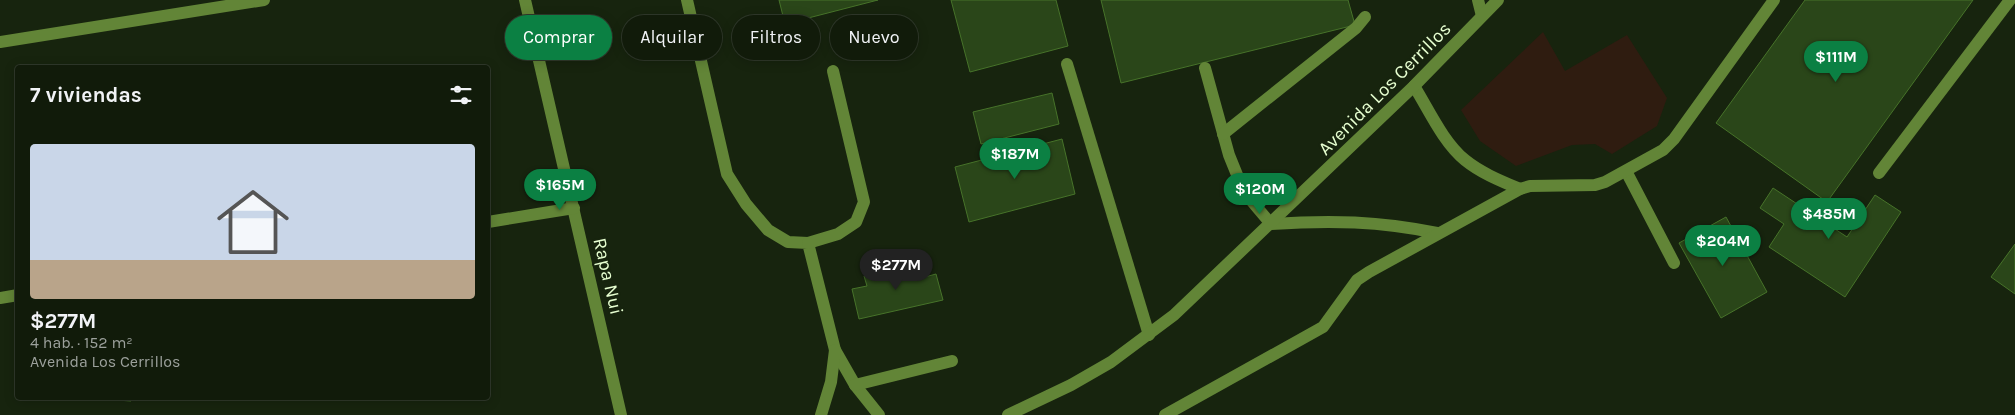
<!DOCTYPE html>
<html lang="es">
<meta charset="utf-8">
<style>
:root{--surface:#111b0a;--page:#1e2818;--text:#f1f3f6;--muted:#9ca19c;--line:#30392b;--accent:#0b8043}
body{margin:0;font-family:Karla,sans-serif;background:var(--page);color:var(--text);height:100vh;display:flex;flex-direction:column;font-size:19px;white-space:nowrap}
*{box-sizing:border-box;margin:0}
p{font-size:16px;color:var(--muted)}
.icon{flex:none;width:28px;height:28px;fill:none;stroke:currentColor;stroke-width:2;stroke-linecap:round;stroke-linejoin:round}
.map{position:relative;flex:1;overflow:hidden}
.sheet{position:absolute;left:15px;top:65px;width:475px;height:335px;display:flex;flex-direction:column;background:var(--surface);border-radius:5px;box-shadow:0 2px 12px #0003,0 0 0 1px var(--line)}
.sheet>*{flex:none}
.hud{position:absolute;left:505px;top:15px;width:475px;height:45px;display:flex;gap:10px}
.price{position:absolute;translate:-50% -42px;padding:0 11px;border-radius:18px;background:var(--accent);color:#fff;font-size:16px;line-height:32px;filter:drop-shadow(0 1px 2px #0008)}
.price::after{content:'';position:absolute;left:50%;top:30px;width:15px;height:11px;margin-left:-8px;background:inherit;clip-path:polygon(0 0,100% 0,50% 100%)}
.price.selected{background:#222;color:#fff}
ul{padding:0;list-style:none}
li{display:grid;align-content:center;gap:10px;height:265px;padding:0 15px}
li span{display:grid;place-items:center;height:155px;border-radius:5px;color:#555}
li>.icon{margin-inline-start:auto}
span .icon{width:90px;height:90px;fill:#fffc;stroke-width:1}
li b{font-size:21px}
h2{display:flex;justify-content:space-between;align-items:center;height:60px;padding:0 15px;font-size:21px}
.pill{padding:0 18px;border-radius:22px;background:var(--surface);box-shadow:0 2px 12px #0003,0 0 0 1px var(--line);font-size:18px;line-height:45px}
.pill.selected{background:var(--accent);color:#fff}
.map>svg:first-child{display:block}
.green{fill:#2f1c10}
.building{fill:#2a4619;stroke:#47732a}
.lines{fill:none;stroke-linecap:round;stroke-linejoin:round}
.minor{stroke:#628537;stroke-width:12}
.labels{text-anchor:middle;stroke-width:4.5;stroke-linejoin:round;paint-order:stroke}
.street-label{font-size:19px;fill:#e7ffd1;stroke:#17240e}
</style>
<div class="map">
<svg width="2015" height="415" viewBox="0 0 2015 415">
<rect width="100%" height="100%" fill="#17240e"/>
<polygon class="green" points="1543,32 1565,71 1627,35 1667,98 1657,126 1612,154 1595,144 1572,145 1516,166 1480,141 1461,110"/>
<g class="building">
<polygon points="779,0 878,0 785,24"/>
<polygon points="951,0 1056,0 1068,46 970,72"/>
<polygon points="1101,0 1348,0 1355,25 1121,83"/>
<polygon points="1805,0 1973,0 1827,202 1716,123"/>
<polygon points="1052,93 1059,124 981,144 973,112"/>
<polygon points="1062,139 1075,194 969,222 955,167"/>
<polygon points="1773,188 1847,237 1875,195 1901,212 1845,297 1769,247 1784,224 1760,208"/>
<polygon points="1726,217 1767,292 1721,318 1679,243"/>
<polygon points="2015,244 2015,294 1991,277"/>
<polygon points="922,262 925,277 936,274 943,300 859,319 852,289 867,286 864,276"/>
<polygon points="88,398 131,398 131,401"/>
</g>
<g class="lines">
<g class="minor">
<polyline points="525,0 621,415"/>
<polyline points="687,0 727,174 746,204 768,230 788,242 808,243 835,350 855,385 879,415"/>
<polyline points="1478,0 1482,16"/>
<polyline points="0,42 264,0"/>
<polyline points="1067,64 1149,335"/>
<path d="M 1205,68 L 1229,155 L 1244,192 L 1271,224 C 1331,220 1379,221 1437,233"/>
<path d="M 1414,86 C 1429,110 1443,142 1465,160 C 1481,173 1501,181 1520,189"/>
<polyline points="1223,134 1356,28 1365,17"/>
<polyline points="1626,171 1674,263"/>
<polyline points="1879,173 2010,0"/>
<polyline points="488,222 574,208"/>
<polyline points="808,243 838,234 856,222 864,202 833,71"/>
<polyline points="0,298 18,295"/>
<polyline points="855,385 952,361"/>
<polyline points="821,415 831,382 835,350"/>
<polyline points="1008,415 1071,385 1111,362 1174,315 1414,86 1498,0"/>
<polyline points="1165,415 1323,327 1357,280 1369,272 1520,189 1530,186 1595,185 1605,182 1663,150 1674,139 1774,0"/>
</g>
</g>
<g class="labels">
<g class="street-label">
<text transform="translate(1384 88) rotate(-45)" y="7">Avenida Los Cerrillos</text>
<text transform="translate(609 276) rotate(77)" y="7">Rapa Nui</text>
</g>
</g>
</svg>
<b class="price" style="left:1836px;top:83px">$111M</b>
<b class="price" style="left:1015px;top:180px">$187M</b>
<b class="price" style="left:560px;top:211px">$165M</b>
<b class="price" style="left:1260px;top:215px">$120M</b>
<b class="price" style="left:1829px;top:240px">$485M</b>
<b class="price" style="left:1723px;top:267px">$204M</b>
<b class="price selected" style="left:896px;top:291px">$277M</b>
<div class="hud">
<a class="pill selected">Comprar</a>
<a class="pill">Alquilar</a>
<a class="pill">Filtros</a>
<a class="pill">Nuevo</a>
</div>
<section class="sheet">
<h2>7 viviendas<svg class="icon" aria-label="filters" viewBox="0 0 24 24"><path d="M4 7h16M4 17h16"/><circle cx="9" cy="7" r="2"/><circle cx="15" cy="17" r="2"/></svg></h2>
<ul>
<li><span style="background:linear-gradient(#c9d6e8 75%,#b9a48a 0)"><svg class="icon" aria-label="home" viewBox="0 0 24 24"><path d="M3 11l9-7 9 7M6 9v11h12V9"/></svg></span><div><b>$277M</b><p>4 hab. · 152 m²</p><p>Avenida Los Cerrillos</p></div></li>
</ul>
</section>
</div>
